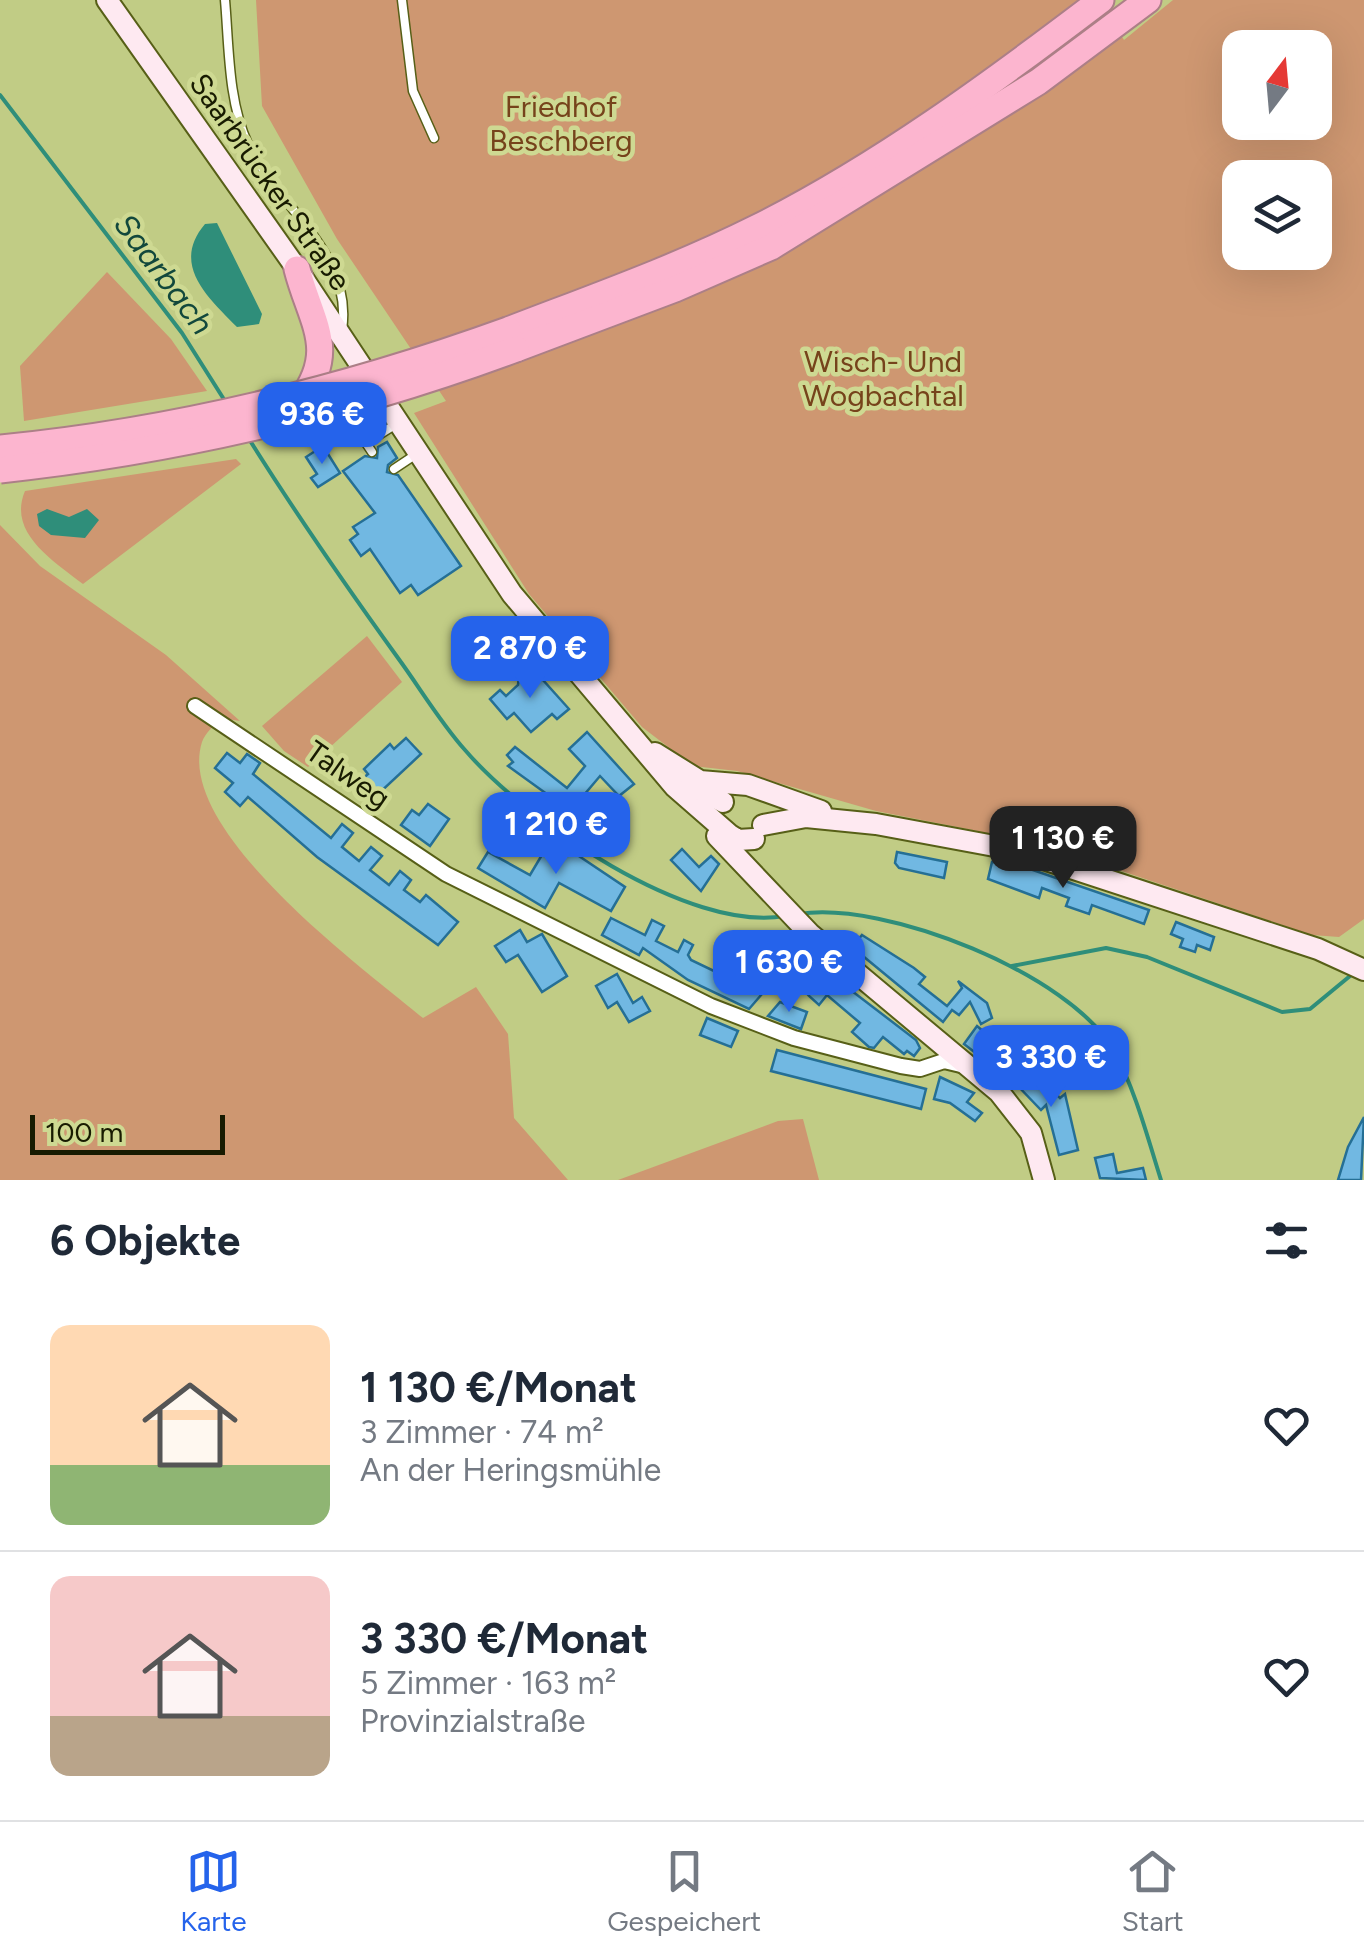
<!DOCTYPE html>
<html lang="de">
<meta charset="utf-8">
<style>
:root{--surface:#fff;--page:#f2f2f3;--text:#1f2937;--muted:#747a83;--line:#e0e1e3;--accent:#2563eb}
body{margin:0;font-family:Figtree,sans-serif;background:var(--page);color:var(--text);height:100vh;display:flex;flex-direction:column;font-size:38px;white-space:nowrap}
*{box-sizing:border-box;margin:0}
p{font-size:32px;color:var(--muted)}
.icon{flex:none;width:55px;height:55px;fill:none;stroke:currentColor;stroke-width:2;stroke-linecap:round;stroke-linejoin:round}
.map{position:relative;height:1180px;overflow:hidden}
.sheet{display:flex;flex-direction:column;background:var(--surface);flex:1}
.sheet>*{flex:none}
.needle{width:65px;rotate:16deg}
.controls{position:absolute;left:1222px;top:30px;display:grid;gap:20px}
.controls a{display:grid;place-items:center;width:110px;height:110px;border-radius:20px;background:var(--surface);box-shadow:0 10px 40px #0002;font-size:50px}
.scale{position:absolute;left:30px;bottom:25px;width:195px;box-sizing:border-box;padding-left:10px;border:5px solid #181b01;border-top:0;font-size:28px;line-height:35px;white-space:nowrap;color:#181b01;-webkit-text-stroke:8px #ced992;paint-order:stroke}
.price{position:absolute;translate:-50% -85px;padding:0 22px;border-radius:20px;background:var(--accent);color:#fff;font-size:32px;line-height:65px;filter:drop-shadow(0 2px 5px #0008)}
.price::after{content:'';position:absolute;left:50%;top:60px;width:30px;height:22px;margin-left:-15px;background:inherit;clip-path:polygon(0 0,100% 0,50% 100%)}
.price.active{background:#222;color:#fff}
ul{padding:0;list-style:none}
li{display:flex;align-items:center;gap:30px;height:250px;padding:0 50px}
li+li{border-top:2px solid var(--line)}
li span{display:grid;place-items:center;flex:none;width:280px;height:200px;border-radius:20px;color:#555}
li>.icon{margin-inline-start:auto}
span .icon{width:120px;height:120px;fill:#fffc;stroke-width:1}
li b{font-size:42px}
h2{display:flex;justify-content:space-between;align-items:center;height:120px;padding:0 50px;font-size:42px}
.dock{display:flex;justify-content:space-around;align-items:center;height:140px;border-top:2px solid var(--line);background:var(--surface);font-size:28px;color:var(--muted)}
.dock a{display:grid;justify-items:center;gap:5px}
.dock .active{color:var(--accent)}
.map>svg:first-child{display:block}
.green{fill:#ce9771;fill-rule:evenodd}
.water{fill:#2f8e7a}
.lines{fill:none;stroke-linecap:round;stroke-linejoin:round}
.stream{stroke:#2f8e7a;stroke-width:4}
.building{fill:#71b8e2;stroke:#256f95;stroke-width:2.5}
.lane-casing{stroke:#575f17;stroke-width:11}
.street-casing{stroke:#575f17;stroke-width:18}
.secondary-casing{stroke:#575f17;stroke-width:24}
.highway-casing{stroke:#ac7f87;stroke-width:29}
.lane{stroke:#fff;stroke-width:8}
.street{stroke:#fff;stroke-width:14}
.secondary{stroke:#fee9f1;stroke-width:20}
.highway{stroke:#fcb5cf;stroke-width:25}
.highway-bridge-casing{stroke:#ac7f87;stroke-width:29;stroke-linecap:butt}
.highway-bridge{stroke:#fcb5cf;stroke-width:25}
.labels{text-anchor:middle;stroke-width:9;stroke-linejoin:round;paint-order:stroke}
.park-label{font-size:30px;fill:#76431b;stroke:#ced992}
.street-label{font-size:30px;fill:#181b01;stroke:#ced992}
.water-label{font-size:32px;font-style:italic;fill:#12483c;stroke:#ced992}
</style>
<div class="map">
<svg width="1364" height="1180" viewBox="0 0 1364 1180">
<rect width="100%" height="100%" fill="#c1cc85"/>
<g class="green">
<path d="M 256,0 L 1098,0 L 1124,40 L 1173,0 L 1364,0 L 1364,919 L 1339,937 L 1312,935 L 1038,843 L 876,811 L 737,771 L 693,766 L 642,727 L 529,594 L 414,413 L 446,401 L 337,239 L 262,106 ZM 1240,48 L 1315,48 L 1315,122 L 1240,122 ZM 1240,178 L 1315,178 L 1315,252 L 1240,252 Z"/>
<polygon points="107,272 171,339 207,391 24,421 20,366"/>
<path d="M 236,459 L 241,464 L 83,584 C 54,561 7,533 25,491 Z"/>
<path d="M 0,525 L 40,566 L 166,655 L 240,721 L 220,718 C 215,725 205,733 202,742 C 174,830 363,968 423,1018 L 476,987 L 508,1034 L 514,1118 L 568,1180 L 0,1180 Z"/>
<polygon points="367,636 402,682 308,767 284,751 262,726"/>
<polygon points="803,1119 819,1180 618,1180 778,1121"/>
</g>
<g class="water">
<path d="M 217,223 L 262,314 L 259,324 L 237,327 C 209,298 170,265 205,224 Z"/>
<polygon points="47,509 69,517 87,509 99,520 85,538 51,535 39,526 37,514"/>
</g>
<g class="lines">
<g class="stream">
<polyline points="0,95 182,333 225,401"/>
<path d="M 249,439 C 296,514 346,586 398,658 C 420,688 440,722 465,750 C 526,821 688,933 785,916"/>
<path d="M 799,914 C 884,900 1071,974 1114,1051 C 1135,1089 1148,1139 1161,1180"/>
<polyline points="1012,966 1106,948 1147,957 1282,1012 1310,1009 1350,976"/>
</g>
</g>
<g class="building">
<polygon points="387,442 397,458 388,465 387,472 398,475 461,566 418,595 411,585 400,593 370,549 361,556 350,540 358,534 353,527 375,513 343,471 365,456 377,458 378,447"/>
<polygon points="323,446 340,473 318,487 311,478 317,474 306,457"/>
<polygon points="526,668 533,669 569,709 557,719 552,714 531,732 514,713 507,719 490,699 500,690 506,696 518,685 519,674"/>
<polygon points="587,732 634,784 619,796 600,776 584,795 614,824 605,836 508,766 513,762 507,755 515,747 567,788 585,766 569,749"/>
<polygon points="406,738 421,754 375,797 360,781 368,774 364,769 390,744 394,749"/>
<polygon points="227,753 240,763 247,754 260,763 253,774 331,838 342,824 353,833 342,847 359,861 371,847 382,856 370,870 389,885 400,871 411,880 404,890 420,902 426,895 458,922 438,945 317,857 248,797 240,806 225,792 233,783 215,768"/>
<polygon points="428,804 449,819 430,846 401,825 412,810 419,815"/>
<polygon points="552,838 625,887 611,911 559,883 545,908 478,868 488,852 530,875"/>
<polygon points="682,849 699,867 711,856 719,864 701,891 671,860"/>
<polygon points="897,852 947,862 944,878 899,868 895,863"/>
<polygon points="992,862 1030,869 1149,910 1144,924 1092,905 1089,914 1066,906 1069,898 1042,888 1039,898 988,879"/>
<polygon points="611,918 645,935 652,920 664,926 656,941 678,952 684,940 693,945 688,955 691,960 762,994 749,1009 688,980 643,948 639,955 602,935"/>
<polygon points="1176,922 1214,937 1210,950 1197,945 1195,952 1180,947 1183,939 1171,934"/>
<polygon points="520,930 527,942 542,934 567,976 542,992 518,955 506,962 495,946"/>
<polygon points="782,934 799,949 785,966 768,952"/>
<polygon points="862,935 914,968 925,977 919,984 947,1006 962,988 958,981 987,1003 992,1018 981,1024 970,1002 959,1015 952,1010 943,1022 852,947"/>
<polygon points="814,962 916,1040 920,1048 914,1056 907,1051 904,1054 883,1037 874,1048 869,1047 852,1032 860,1023 827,995 819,1005 809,996 797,982"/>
<polygon points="617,974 633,1003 642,997 650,1011 629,1022 617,1002 608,1008 596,986"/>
<polygon points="780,1002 807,1012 801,1029 768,1016"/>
<polygon points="707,1018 738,1031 731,1047 700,1035"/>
<polygon points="977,1026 995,1041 982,1058 964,1044"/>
<polygon points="777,1050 926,1089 921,1109 771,1071"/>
<polygon points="1032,1069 1060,1098 1065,1094 1078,1150 1059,1155 1046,1105 1041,1110 1016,1084"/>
<polygon points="940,1077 974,1093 967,1102 982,1113 975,1121 950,1103 934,1099"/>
<polygon points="1364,1117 1361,1180 1338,1180 1348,1147"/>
<polygon points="1113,1154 1117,1173 1143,1168 1146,1180 1100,1178 1095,1158"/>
</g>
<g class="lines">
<defs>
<g id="lane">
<path d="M 225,0 C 229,45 228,102 248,144 C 277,207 354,253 342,330"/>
<polyline points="402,0 413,91 434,138"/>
<polyline points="372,452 366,443 396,424"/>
<polyline points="394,469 415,455"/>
</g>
<polyline id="street" points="195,706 446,874 711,1006 794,1038 901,1066 920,1069 944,1061 965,1066"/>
<g id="secondary">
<polyline points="107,0 297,269 512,594 675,787 730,835 738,840 754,839"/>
<polyline points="655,753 700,781 748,785 821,811"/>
<polyline points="691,785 723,802"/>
<polyline points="763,825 806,817 876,824 1016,850 1318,949 1364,970"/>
<polyline points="717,836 810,934 999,1092 1031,1133 1044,1180"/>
</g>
<g id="highway">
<path d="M 297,269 C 311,323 338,349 301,400"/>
<path d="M 508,330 C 591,298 676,268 756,228 C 878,167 992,83 1101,0"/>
<polyline points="516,349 675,289 771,247 1038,82 1148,0"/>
</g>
</defs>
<use href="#lane" class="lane-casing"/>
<use href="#street" class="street-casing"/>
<use href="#secondary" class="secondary-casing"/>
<use href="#highway" class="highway-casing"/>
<use href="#lane" class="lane"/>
<use href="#street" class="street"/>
<use href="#secondary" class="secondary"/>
<use href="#highway" class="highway"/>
<defs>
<g id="highway-bridge">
<path d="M 0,448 C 173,431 345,389 508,330"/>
<path d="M 0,470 C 177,451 349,411 516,349"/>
</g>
</defs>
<use href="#highway-bridge" class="highway-bridge-casing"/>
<use href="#highway-bridge" class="highway-bridge"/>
</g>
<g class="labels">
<g class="park-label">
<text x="561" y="117">Friedhof<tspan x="561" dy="34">Beschberg</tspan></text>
<text x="883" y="372">Wisch- Und<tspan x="883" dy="34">Wogbachtal</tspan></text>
</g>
<g class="street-label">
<text transform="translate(270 182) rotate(55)" y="10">Saarbrücker Straße</text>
<text transform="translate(348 775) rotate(35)" y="10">Talweg</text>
</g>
<g class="water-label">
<text transform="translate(164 274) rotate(53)" y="11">Saarbach</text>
</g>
</g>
</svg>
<div class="controls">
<a><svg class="needle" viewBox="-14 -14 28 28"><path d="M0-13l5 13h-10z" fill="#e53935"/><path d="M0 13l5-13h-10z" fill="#747a83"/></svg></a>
<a><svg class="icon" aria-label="layers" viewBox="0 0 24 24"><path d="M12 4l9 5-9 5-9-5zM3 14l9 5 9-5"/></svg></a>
</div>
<div class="scale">100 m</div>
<b class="price" style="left:322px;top:467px">936 €</b>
<b class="price" style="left:530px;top:701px">2 870 €</b>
<b class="price" style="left:556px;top:877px">1 210 €</b>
<b class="price active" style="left:1063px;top:891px">1 130 €</b>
<b class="price" style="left:789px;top:1015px">1 630 €</b>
<b class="price" style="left:1051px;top:1110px">3 330 €</b>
</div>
<section class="sheet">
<h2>6 Objekte<svg class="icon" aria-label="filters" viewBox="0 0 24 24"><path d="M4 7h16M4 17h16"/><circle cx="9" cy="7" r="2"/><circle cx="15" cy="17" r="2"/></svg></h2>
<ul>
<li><span style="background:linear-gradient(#ffd9b3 70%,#8fb573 0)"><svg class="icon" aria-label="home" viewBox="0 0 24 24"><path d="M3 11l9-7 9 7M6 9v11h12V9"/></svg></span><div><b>1 130 €/Monat</b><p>3 Zimmer · 74 m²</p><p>An der Heringsmühle</p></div><svg class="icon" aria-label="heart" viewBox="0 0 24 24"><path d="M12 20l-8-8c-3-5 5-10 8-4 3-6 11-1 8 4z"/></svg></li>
<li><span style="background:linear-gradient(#f6c9c9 70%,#b9a48a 0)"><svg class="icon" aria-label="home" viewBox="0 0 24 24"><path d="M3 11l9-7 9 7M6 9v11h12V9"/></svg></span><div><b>3 330 €/Monat</b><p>5 Zimmer · 163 m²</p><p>Provinzialstraße</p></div><svg class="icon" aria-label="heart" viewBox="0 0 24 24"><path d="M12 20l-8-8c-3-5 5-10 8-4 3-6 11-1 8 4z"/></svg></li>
</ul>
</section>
<nav class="dock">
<a class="active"><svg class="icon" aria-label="map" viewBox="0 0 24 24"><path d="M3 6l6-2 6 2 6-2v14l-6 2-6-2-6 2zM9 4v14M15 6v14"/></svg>Karte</a>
<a><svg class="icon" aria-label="saved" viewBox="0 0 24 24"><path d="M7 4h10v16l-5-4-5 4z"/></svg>Gespeichert</a>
<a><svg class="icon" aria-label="home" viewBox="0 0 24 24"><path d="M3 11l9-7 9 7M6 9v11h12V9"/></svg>Start</a>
</nav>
